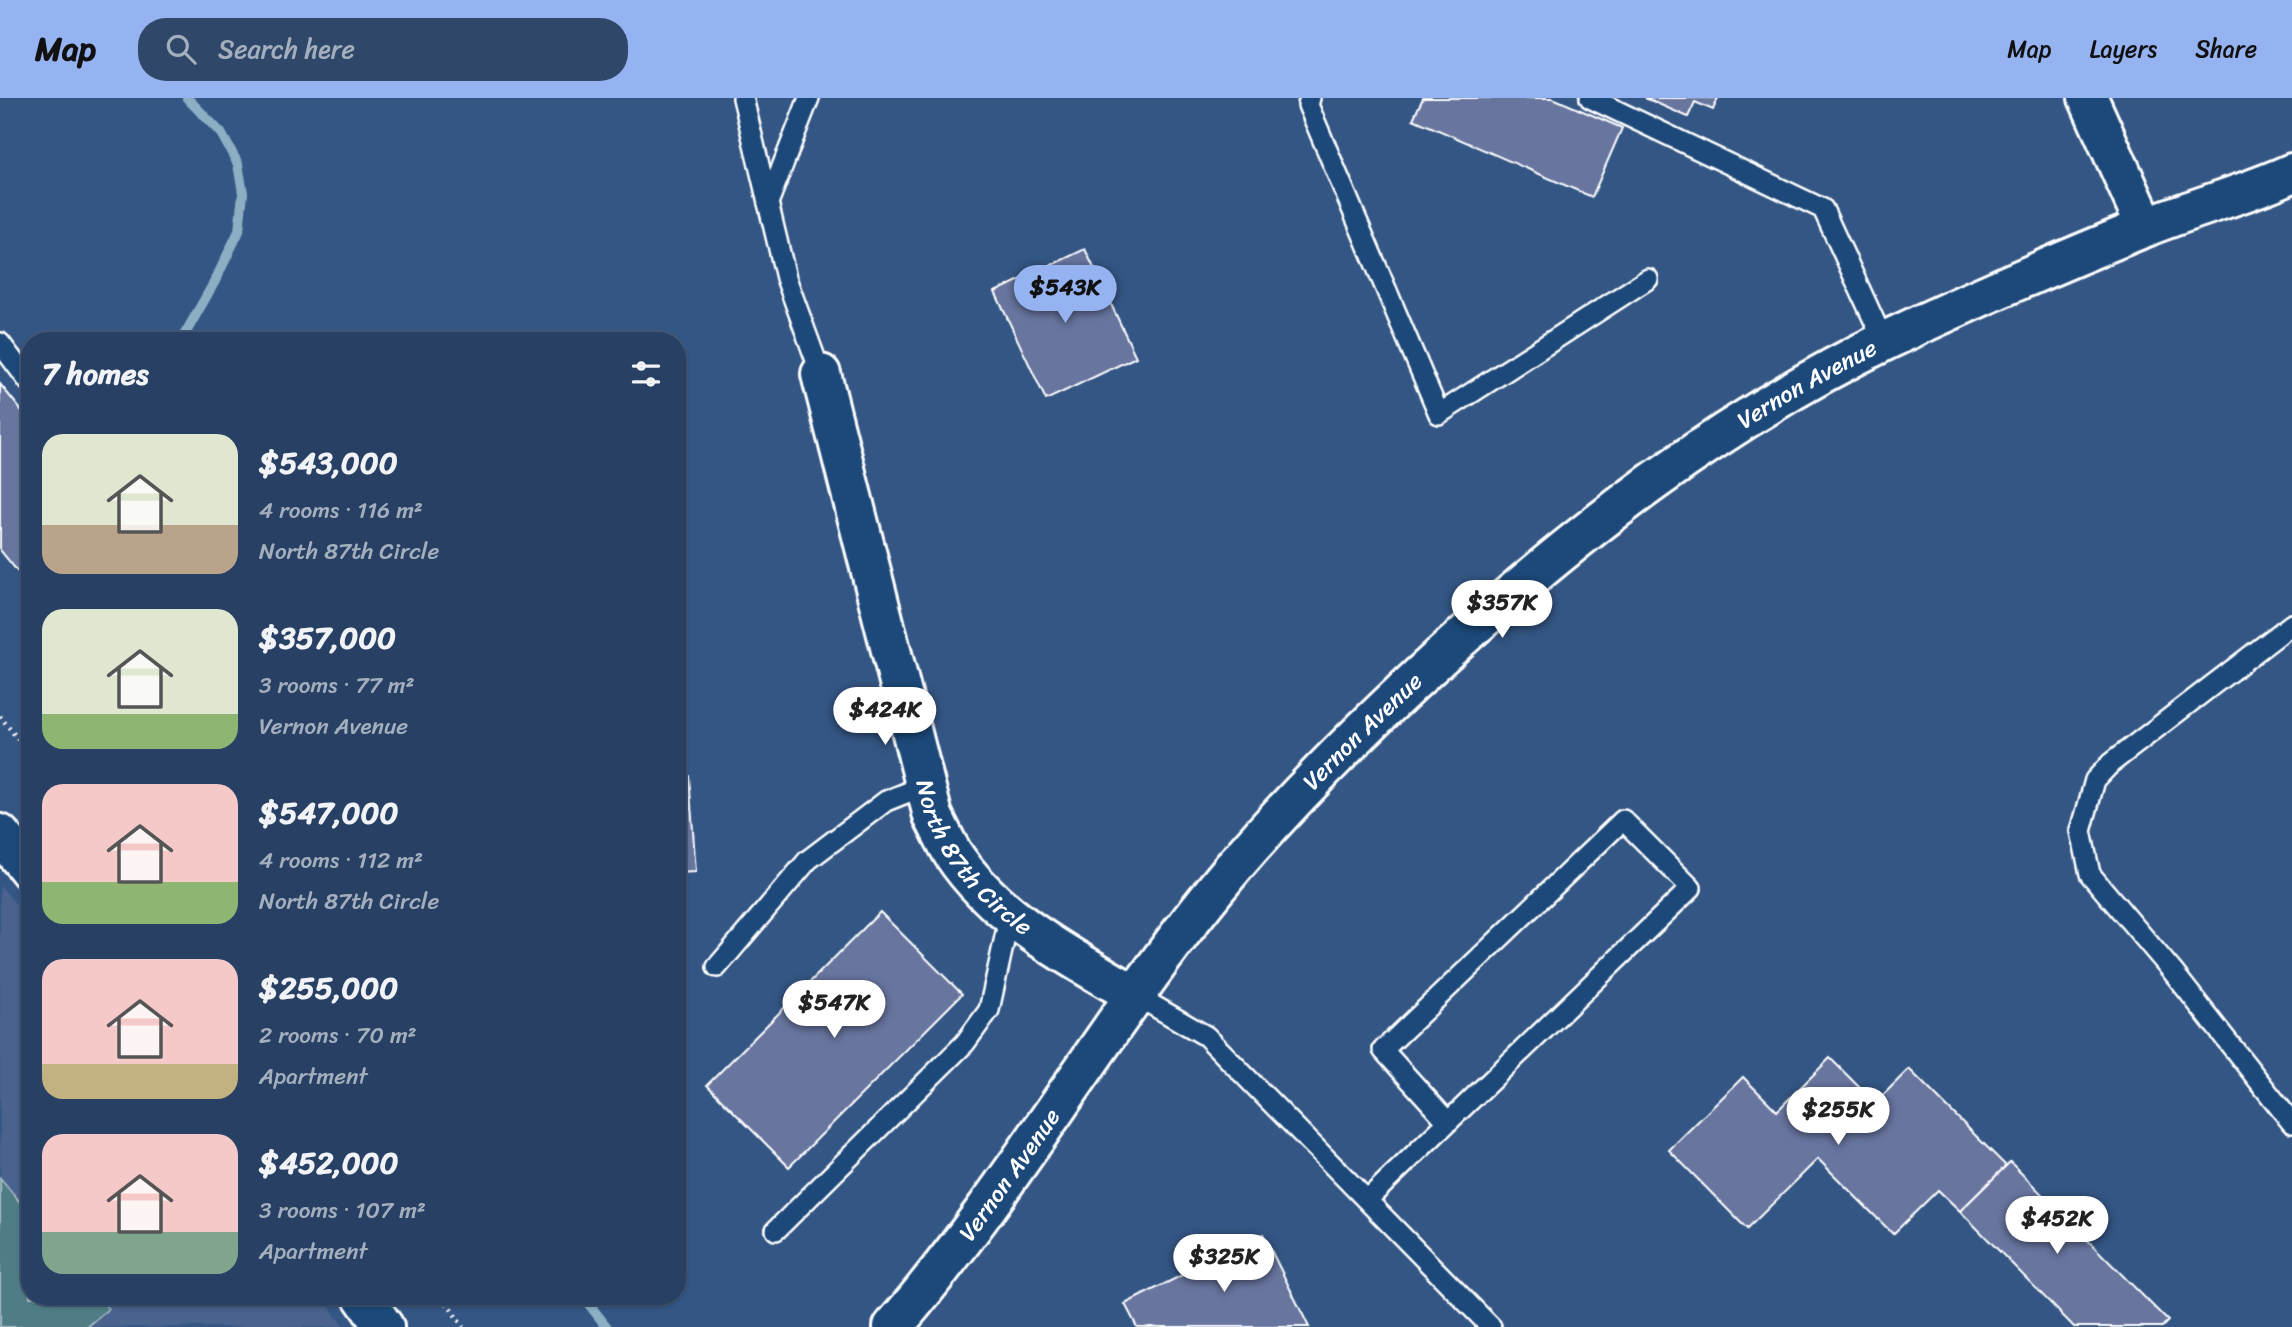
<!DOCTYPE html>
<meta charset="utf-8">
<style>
:root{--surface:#274063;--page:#2f4769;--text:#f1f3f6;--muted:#a4afbe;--line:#435978;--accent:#95b2f1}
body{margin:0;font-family:Sriracha,sans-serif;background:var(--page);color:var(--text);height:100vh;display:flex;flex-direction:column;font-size:26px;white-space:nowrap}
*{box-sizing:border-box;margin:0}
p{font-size:23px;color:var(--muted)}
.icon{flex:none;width:38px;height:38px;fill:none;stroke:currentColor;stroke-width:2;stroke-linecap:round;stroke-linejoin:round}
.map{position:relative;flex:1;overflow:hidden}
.side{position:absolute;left:21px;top:234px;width:665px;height:973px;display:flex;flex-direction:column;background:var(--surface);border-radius:28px;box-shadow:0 2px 5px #0004,0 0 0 2px var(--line)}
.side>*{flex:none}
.price{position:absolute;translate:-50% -60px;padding:0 16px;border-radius:24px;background:#fff;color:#222;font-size:23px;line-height:46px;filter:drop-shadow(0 2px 4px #0008)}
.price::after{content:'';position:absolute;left:50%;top:42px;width:21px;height:16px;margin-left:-10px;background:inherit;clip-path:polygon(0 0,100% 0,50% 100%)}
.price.current{background:var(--accent);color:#111}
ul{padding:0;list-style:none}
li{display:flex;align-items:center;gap:21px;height:175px;padding:0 21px}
li span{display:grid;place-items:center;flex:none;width:196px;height:140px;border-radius:21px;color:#555}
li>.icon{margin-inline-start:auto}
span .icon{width:84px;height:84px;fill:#fffc;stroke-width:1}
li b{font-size:30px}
h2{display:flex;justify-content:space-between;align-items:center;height:84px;padding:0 21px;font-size:30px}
header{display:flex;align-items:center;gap:42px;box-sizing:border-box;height:98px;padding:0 35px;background:var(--accent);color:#111}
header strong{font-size:33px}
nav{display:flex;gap:38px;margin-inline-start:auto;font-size:24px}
.search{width:490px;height:63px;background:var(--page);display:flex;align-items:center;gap:18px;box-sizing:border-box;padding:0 24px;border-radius:28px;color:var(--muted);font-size:26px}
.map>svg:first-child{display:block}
.built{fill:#48628e}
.green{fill:#4f7d87;stroke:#a7bec3;stroke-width:2}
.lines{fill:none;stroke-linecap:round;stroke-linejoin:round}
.stream{stroke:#8dafc4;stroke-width:10}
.building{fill:#68759f;stroke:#fff;stroke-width:2}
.service-casing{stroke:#fff;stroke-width:24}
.minor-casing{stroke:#fff;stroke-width:44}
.tertiary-casing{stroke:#fff;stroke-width:44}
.path{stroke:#fff;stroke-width:4.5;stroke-dasharray:2 5;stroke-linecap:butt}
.service{stroke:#1f4a7a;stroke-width:19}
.minor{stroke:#1f4a7a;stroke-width:38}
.tertiary{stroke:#1f4a7a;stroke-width:38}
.labels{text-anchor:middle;stroke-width:5;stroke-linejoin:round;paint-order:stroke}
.street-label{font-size:24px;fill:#fff;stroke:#1f4a7a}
</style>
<header>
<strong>Map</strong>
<div class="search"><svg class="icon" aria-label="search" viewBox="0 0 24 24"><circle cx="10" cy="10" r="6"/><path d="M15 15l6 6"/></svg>Search here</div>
<nav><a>Map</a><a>Layers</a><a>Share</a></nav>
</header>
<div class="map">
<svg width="2292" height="1229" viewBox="0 0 2292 1229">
<rect width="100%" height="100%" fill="#345684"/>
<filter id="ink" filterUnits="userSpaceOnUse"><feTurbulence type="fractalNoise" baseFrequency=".0143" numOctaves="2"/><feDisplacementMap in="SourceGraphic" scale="14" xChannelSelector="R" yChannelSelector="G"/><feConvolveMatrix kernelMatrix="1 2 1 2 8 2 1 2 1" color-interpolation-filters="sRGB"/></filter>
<g filter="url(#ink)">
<polygon class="built" points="0,787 30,824 30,1199 322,1199 344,1229 0,1229"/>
<polygon class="green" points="0,1080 30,1116 30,1199 98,1199 109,1211 87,1229 0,1229"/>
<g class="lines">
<g class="stream">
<polyline points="181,243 215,183 239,133 243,95 238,66 221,35 187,0"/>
<polyline points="583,1199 607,1229"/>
</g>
</g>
<g class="building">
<polygon points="1423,0 1553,0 1622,30 1592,99 1413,21"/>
<polygon points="1645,0 1718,0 1713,12 1695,4 1688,19"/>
<polygon points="1085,151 1136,259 1046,302 995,194"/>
<polygon points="0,286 30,323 30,489 0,452"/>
<polygon points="689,678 696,774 677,775 677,679"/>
<polygon points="880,814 962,896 789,1069 707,987"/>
<polygon points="1830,960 1875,1005 1909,971 2006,1068 1960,1113 1938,1092 1893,1136 1818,1061 1747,1131 1669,1052 1743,979 1777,1013"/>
<polygon points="2010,1064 2168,1223 2162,1229 2074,1229 1960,1113"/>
<polygon points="1263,1136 1309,1229 1137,1229 1125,1206"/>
</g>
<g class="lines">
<defs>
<g id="service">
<polyline points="743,0 786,180 821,276"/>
<polyline points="1310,0 1308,7 1439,316 1648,181"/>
<polyline points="1590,0 1823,111 1884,244"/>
<polyline points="768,105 809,0"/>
<polyline points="0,245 30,285"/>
<polyline points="2292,526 2111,665 2095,682 2081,733 2090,776 2173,874 2292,1025"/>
<polyline points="717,869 808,762 886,703 926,687"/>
<polyline points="1135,897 1206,938 1491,1229"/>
<polyline points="1367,1102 1691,790 1623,722 1383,952 1448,1024"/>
<polyline points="776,1132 965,945 989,912 1010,816"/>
</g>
<g id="minor">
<polyline points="2088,0 2146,129"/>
<path id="s1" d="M 821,276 L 933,718 C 940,731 946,745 953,756 C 996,821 1070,859 1135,897"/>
<path id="s2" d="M 893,1229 C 1019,1083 1112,912 1237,765 C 1300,692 1369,624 1440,559 C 1575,436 1722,322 1887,242 C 1971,202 2057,165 2143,130 C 2192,110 2244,97 2292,75"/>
</g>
<g id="tertiary">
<polyline points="0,736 30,773"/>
<polyline points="363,1199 384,1229"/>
</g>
</defs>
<use href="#service" class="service-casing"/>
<use href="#minor" class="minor-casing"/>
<use href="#tertiary" class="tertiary-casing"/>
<g class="path">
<polyline points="0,618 30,657"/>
<polyline points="443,1199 463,1229"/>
</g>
<use href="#service" class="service"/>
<use href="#minor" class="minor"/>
<use href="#tertiary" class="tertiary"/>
</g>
</g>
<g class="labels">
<g class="street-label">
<text dy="8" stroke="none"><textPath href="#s2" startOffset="1326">Vernon Avenue</textPath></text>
<text dy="8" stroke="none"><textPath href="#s2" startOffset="760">Vernon Avenue</textPath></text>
<text dy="8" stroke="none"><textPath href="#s1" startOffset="513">North 87th Circle</textPath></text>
<text dy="8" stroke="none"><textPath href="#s2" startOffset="192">Vernon Avenue</textPath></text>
</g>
</g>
</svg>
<b class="price current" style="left:1065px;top:227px">$543K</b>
<b class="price" style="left:1502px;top:542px">$357K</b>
<b class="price" style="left:885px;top:649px">$424K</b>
<b class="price" style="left:834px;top:942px">$547K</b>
<b class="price" style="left:1838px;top:1049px">$255K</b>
<b class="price" style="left:2057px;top:1158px">$452K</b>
<b class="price" style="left:1224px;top:1196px">$325K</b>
<section class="side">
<h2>7 homes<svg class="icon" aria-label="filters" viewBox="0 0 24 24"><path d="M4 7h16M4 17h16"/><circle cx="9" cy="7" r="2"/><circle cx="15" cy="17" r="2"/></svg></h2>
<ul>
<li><span style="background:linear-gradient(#dfe7d0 65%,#b9a48a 0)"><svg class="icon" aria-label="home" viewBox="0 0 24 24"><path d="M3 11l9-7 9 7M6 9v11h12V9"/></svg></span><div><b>$543,000</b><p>4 rooms · 116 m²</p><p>North 87th Circle</p></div></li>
<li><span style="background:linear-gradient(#dfe7d0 75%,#8fb573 0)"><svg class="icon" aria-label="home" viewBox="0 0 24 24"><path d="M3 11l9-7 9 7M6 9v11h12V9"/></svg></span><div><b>$357,000</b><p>3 rooms · 77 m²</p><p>Vernon Avenue</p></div></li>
<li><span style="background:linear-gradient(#f6c9c9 70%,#8fb573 0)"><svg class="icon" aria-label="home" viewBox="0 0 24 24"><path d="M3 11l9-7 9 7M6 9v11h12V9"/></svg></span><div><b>$547,000</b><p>4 rooms · 112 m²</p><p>North 87th Circle</p></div></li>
<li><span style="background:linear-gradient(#f6c9c9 75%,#c2b280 0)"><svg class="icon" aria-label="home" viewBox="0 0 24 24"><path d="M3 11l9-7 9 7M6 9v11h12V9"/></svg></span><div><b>$255,000</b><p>2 rooms · 70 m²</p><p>Apartment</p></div></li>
<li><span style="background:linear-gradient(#f6c9c9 70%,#7fa58c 0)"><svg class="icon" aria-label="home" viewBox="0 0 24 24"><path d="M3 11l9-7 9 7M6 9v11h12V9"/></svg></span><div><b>$452,000</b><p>3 rooms · 107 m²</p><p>Apartment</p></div></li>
</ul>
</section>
</div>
